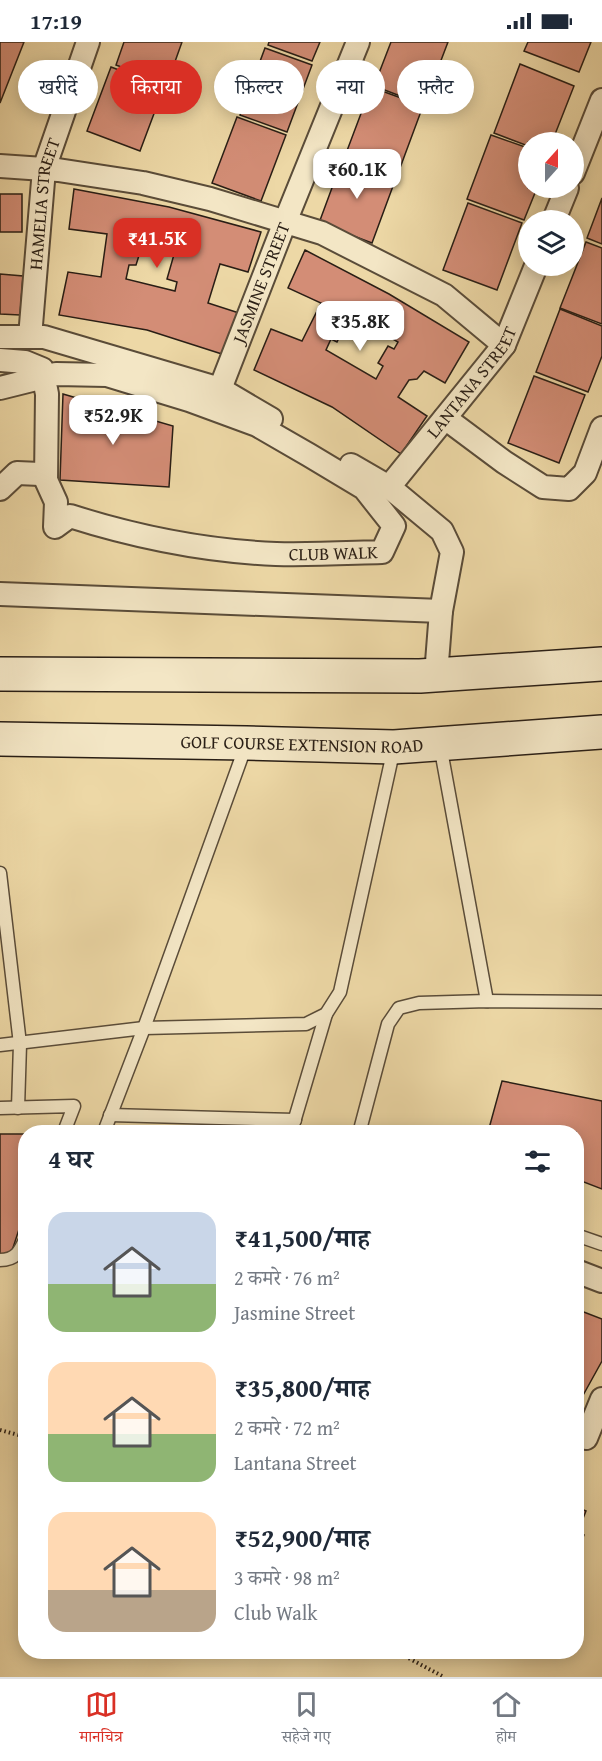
<!DOCTYPE html>
<html lang="hi">
<meta charset="utf-8">
<style>
:root{--surface:#fff;--page:#f6f6f7;--text:#1f2937;--muted:#747a83;--line:#e0e1e3;--accent:#d93025}
body{margin:0;font-family:"Gentium Book Plus","Noto Serif Devanagari",serif;background:var(--page);color:var(--text);height:100vh;display:flex;flex-direction:column;font-size:22px;white-space:nowrap}
*{box-sizing:border-box;margin:0}
p{font-size:20px;color:var(--muted)}
.icon{flex:none;width:33px;height:33px;fill:none;stroke:currentColor;stroke-width:2;stroke-linecap:round;stroke-linejoin:round}
.map{position:relative;flex:1;overflow:hidden}
.panel{position:absolute;left:18px;top:1083px;width:566px;height:534px;display:flex;flex-direction:column;background:var(--surface);border-radius:24px;box-shadow:0 3px 15px #0003}
.panel>*{flex:none}
.top-card{position:absolute;left:18px;top:18px;width:567px;height:54px;display:flex;gap:12px}
.needle{width:39px;rotate:21deg}
.fabs{position:absolute;left:518px;top:90px;display:grid;gap:12px}
.fabs a{display:grid;place-items:center;width:66px;height:66px;border-radius:50%;background:var(--surface);box-shadow:0 3px 15px #0003;font-size:30px}
.price{position:absolute;translate:-50% -51px;padding:0 14px;border-radius:12px;background:#fff;color:#222;font-size:20px;line-height:39px;filter:drop-shadow(0 2px 3px #0008)}
.price::after{content:'';position:absolute;left:50%;top:36px;width:18px;height:14px;margin-left:-9px;background:inherit;clip-path:polygon(0 0,100% 0,50% 100%)}
.price.current{background:var(--accent);color:#fff}
ul{padding:0;list-style:none}
li{display:flex;align-items:center;gap:18px;height:150px;padding:0 30px}
li span{display:grid;place-items:center;flex:none;width:168px;height:120px;border-radius:18px;color:#555}
li>.icon{margin-inline-start:auto}
span .icon{width:72px;height:72px;fill:#fffc;stroke-width:1}
li b{font-size:26px}
h2{display:flex;justify-content:space-between;align-items:center;height:72px;padding:0 30px;font-size:26px}
.tag{padding:0 21px;border-radius:27px;background:var(--surface);box-shadow:0 3px 15px #0003;font-size:21px;line-height:54px}
.tag.current{background:var(--accent);color:#fff}
.status{display:flex;justify-content:space-between;align-items:center;height:42px;padding:0 30px;background:var(--surface);direction:ltr}
.status svg{height:16px;fill:currentColor}
.tabs{display:flex;justify-content:space-around;align-items:center;height:84px;border-top:2px solid var(--line);background:var(--surface);font-size:16px;color:var(--muted)}
.tabs a{display:grid;justify-items:center;gap:3px}
.tabs .current{color:var(--accent)}
.map>svg:first-child{display:block}
.building{fill:#d38d76;stroke:#291e15;stroke-width:1.5;fill-rule:evenodd}
.lines{fill:none;stroke-linecap:round;stroke-linejoin:round}
.lane-casing{stroke:#5a4c39;stroke-width:15}
.street-casing{stroke:#5a4c39;stroke-width:26}
.secondary-casing{stroke:#291e15;stroke-width:36}
.path{stroke:#291e15;stroke-width:4;stroke-dasharray:1.5 3;stroke-linecap:butt}
.lane{stroke:#f3e6c5;stroke-width:12}
.street{stroke:#f3e6c5;stroke-width:22}
.secondary{stroke:#f3e6c5;stroke-width:33}
.labels{text-anchor:middle;stroke-width:6;stroke-linejoin:round;paint-order:stroke}
.street-label{font-size:18px;fill:#291e15;stroke:#f3e6c5}
</style>
<div class="status"><b>17:19</b><svg viewBox="0 0 49 12"><path d="M0 12V9h3v3zM5 12V6h3v6zM10 12V3h3v9zM15 12V0h3v12zM26 1h20v11H26zM47 4h2v5h-2z"/></svg></div>
<div class="map">
<svg width="602" height="1635" viewBox="0 0 602 1635">
<rect width="100%" height="100%" fill="#edd8a6"/>
<filter id="stains"><feTurbulence type="fractalNoise" baseFrequency=".00333" numOctaves="4"/><feColorMatrix values="0 0 0 0 .2 0 0 0 0 .09 0 0 0 0 .02 0 0 0 .5 -.17"/></filter>
<radialGradient id="worn" r=".72"><stop offset=".6" stop-color="#630" stop-opacity="0"/><stop offset="1" stop-color="#630" stop-opacity=".3"/></radialGradient>
<g class="building">
<polygon points="0,0 24,0 0,61"/>
<polygon points="124,0 182,0 167,42 116,23"/>
<polygon points="269,0 320,0 312,19 268,3"/>
<polygon points="391,0 448,0 424,63 374,44"/>
<polygon points="528,0 591,0 579,30 524,9"/>
<polygon points="265,6 312,23 287,90 240,73"/>
<polygon points="520,22 574,44 552,100 528,100 528,104 494,91"/>
<polygon points="111,25 164,45 140,109 87,89"/>
<polygon points="371,45 423,64 397,134 345,114"/>
<polygon points="237,75 286,93 261,159 212,141"/>
<polygon points="491,93 528,106 528,146 537,146 524,178 467,157"/>
<polygon points="343,116 396,136 372,201 319,181"/>
<path d="M 74,147 L 169,165 L 261,190 L 248,230 L 220,222 L 208,261 L 239,271 L 225,313 L 147,288 L 59,273 L 68,230 L 101,235 L 107,192 L 69,187 ZM 136,192 L 188,207 L 186,212 L 175,209 L 167,237 L 177,240 L 175,249 L 126,237 L 129,223 L 136,223 L 142,204 L 133,202 Z"/>
<rect x="0" y="152" width="22" height="38"/>
<polygon points="602,156 602,202 587,196"/>
<polygon points="468,161 522,181 497,248 443,228"/>
<polygon points="586,200 602,206 602,282 560,266"/>
<path d="M 305,208 L 389,252 L 469,300 L 445,341 L 424,329 L 417,337 L 409,338 L 398,355 L 427,374 L 401,412 L 332,365 L 254,328 L 271,287 L 302,299 L 321,261 L 288,246 ZM 344,268 L 398,300 L 394,307 L 388,304 L 378,321 L 383,324 L 376,337 L 326,308 L 331,297 L 337,300 L 347,279 L 340,276 Z"/>
<polygon points="0,232 23,234 20,273 0,272"/>
<polygon points="560,267 602,284 602,314 588,350 536,330"/>
<polygon points="534,334 585,353 559,421 508,401"/>
<polygon points="63,352 173,384 169,445 60,438"/>
<polygon points="502,1039 602,1059 602,1147 576,1137 576,1090 488,1090"/>
<polygon points="0,1092 26,1092 26,1166 9,1218 0,1214"/>
<polygon points="576,1267 602,1277 602,1319 576,1366"/>
<polygon points="576,1465 586,1469 580,1484 576,1483"/>
<polygon points="576,1490 584,1493 576,1513"/>
</g>
<g class="lines">
<defs>
<g id="lane">
<polyline points="440,703 487,959"/>
<polyline points="0,831 20,1002 18,1066"/>
<polyline points="0,1003 144,986 306,982 326,972 340,950 394,706"/>
<polyline points="0,1066 74,1064 64,1090"/>
<polyline points="110,1073 295,1078"/>
<polyline points="104,1090 144,986 246,703"/>
<polyline points="291,1090 326,972"/>
<polyline points="361,1090 361,1084 388,982 399,966 419,961 487,959 602,960"/>
<polyline points="576,1193 602,1202"/>
<path d="M 0,1218 C 16,1218 20,1209 26,1196"/>
</g>
<g id="street">
<polyline points="0,124 58,128 143,141 210,157 322,191 444,253 504,303"/>
<polyline points="573,131 602,58"/>
<polyline points="554,178 567,146"/>
<polyline points="0,295 44,295 220,347 271,377"/>
<path id="s1" d="M 30,295 L 44,127 L 88,0"/>
<path id="s2" d="M 0,318 L 25,320 L 42,327 L 47,352 L 46,438 L 56,460 L 55,485 L 70,474 C 136,495 206,509 276,512 C 311,513 347,511 382,510 L 394,484 L 364,446 L 309,413 L 257,383 L 189,358 L 107,333 L 56,332 L 0,346"/>
<path id="s3" d="M 220,347 L 285,180 L 358,0"/>
<polyline points="445,376 504,420 543,445 569,447 585,431 602,386"/>
<polyline points="351,423 389,445 442,489 452,510 441,569 436,633"/>
<path id="s4" d="M 389,445 L 504,303 L 536,224"/>
<polyline points="0,447 17,431 40,432"/>
<polyline points="0,552 441,569"/>
<polyline points="576,1229 602,1239"/>
<polyline points="576,1392 586,1396 602,1357"/>
</g>
<g id="secondary">
<polyline points="0,632 420,634 602,622"/>
<path id="s5" d="M 0,697 L 246,701 L 394,705 L 602,690"/>
</g>
</defs>
<use href="#lane" class="lane-casing"/>
<use href="#street" class="street-casing"/>
<use href="#secondary" class="secondary-casing"/>
<g class="path">
<polyline points="0,1388 26,1395"/>
<polyline points="397,1610 444,1635"/>
</g>
<use href="#lane" class="lane"/>
<use href="#street" class="street"/>
<use href="#secondary" class="secondary"/>
</g>
<g class="labels">
<g class="street-label">
<text dy="6" stroke="none"><textPath href="#s1" startOffset="134">HAMELIA STREET</textPath></text>
<text dy="6" stroke="none"><textPath href="#s3" startOffset="114">JASMINE STREET</textPath></text>
<text dy="6" stroke="none"><textPath href="#s4" startOffset="134">LANTANA STREET</textPath></text>
<text dy="6" stroke="none"><textPath href="#s2" startOffset="490">CLUB WALK</textPath></text>
<text dy="6" stroke="none"><textPath href="#s5" startOffset="302">GOLF COURSE EXTENSION ROAD</textPath></text>
</g>
</g>
<rect width="100%" height="100%" filter="url(#stains)"/>
<rect width="100%" height="100%" fill="url(#worn)"/>
</svg>
<div class="fabs">
<a><svg class="needle" viewBox="-14 -14 28 28"><path d="M0-13l5 13h-10z" fill="#e53935"/><path d="M0 13l5-13h-10z" fill="#747a83"/></svg></a>
<a><svg class="icon" aria-label="layers" viewBox="0 0 24 24"><path d="M12 4l9 5-9 5-9-5zM3 14l9 5 9-5"/></svg></a>
</div>
<b class="price" style="left:357px;top:158px">₹60.1K</b>
<b class="price current" style="left:157px;top:227px">₹41.5K</b>
<b class="price" style="left:360px;top:310px">₹35.8K</b>
<b class="price" style="left:113px;top:404px">₹52.9K</b>
<div class="top-card">
<a class="tag">खरीदें</a>
<a class="tag current">किराया</a>
<a class="tag">फ़िल्टर</a>
<a class="tag">नया</a>
<a class="tag">फ़्लैट</a>
</div>
<section class="panel">
<h2>4 घर<svg class="icon" aria-label="filters" viewBox="0 0 24 24"><path d="M4 7h16M4 17h16"/><circle cx="9" cy="7" r="2"/><circle cx="15" cy="17" r="2"/></svg></h2>
<ul>
<li><span style="background:linear-gradient(#c9d6e8 60%,#8fb573 0)"><svg class="icon" aria-label="home" viewBox="0 0 24 24"><path d="M3 11l9-7 9 7M6 9v11h12V9"/></svg></span><div><b>₹41,500/माह</b><p>2 कमरे · 76 m²</p><p>Jasmine Street</p></div></li>
<li><span style="background:linear-gradient(#ffd9b3 60%,#8fb573 0)"><svg class="icon" aria-label="home" viewBox="0 0 24 24"><path d="M3 11l9-7 9 7M6 9v11h12V9"/></svg></span><div><b>₹35,800/माह</b><p>2 कमरे · 72 m²</p><p>Lantana Street</p></div></li>
<li><span style="background:linear-gradient(#ffd9b3 65%,#b9a48a 0)"><svg class="icon" aria-label="home" viewBox="0 0 24 24"><path d="M3 11l9-7 9 7M6 9v11h12V9"/></svg></span><div><b>₹52,900/माह</b><p>3 कमरे · 98 m²</p><p>Club Walk</p></div></li>
</ul>
</section>
</div>
<nav class="tabs">
<a class="current"><svg class="icon" aria-label="map" viewBox="0 0 24 24"><path d="M3 6l6-2 6 2 6-2v14l-6 2-6-2-6 2zM9 4v14M15 6v14"/></svg>मानचित्र</a>
<a><svg class="icon" aria-label="saved" viewBox="0 0 24 24"><path d="M7 4h10v16l-5-4-5 4z"/></svg>सहेजे गए</a>
<a><svg class="icon" aria-label="home" viewBox="0 0 24 24"><path d="M3 11l9-7 9 7M6 9v11h12V9"/></svg>होम</a>
</nav>
